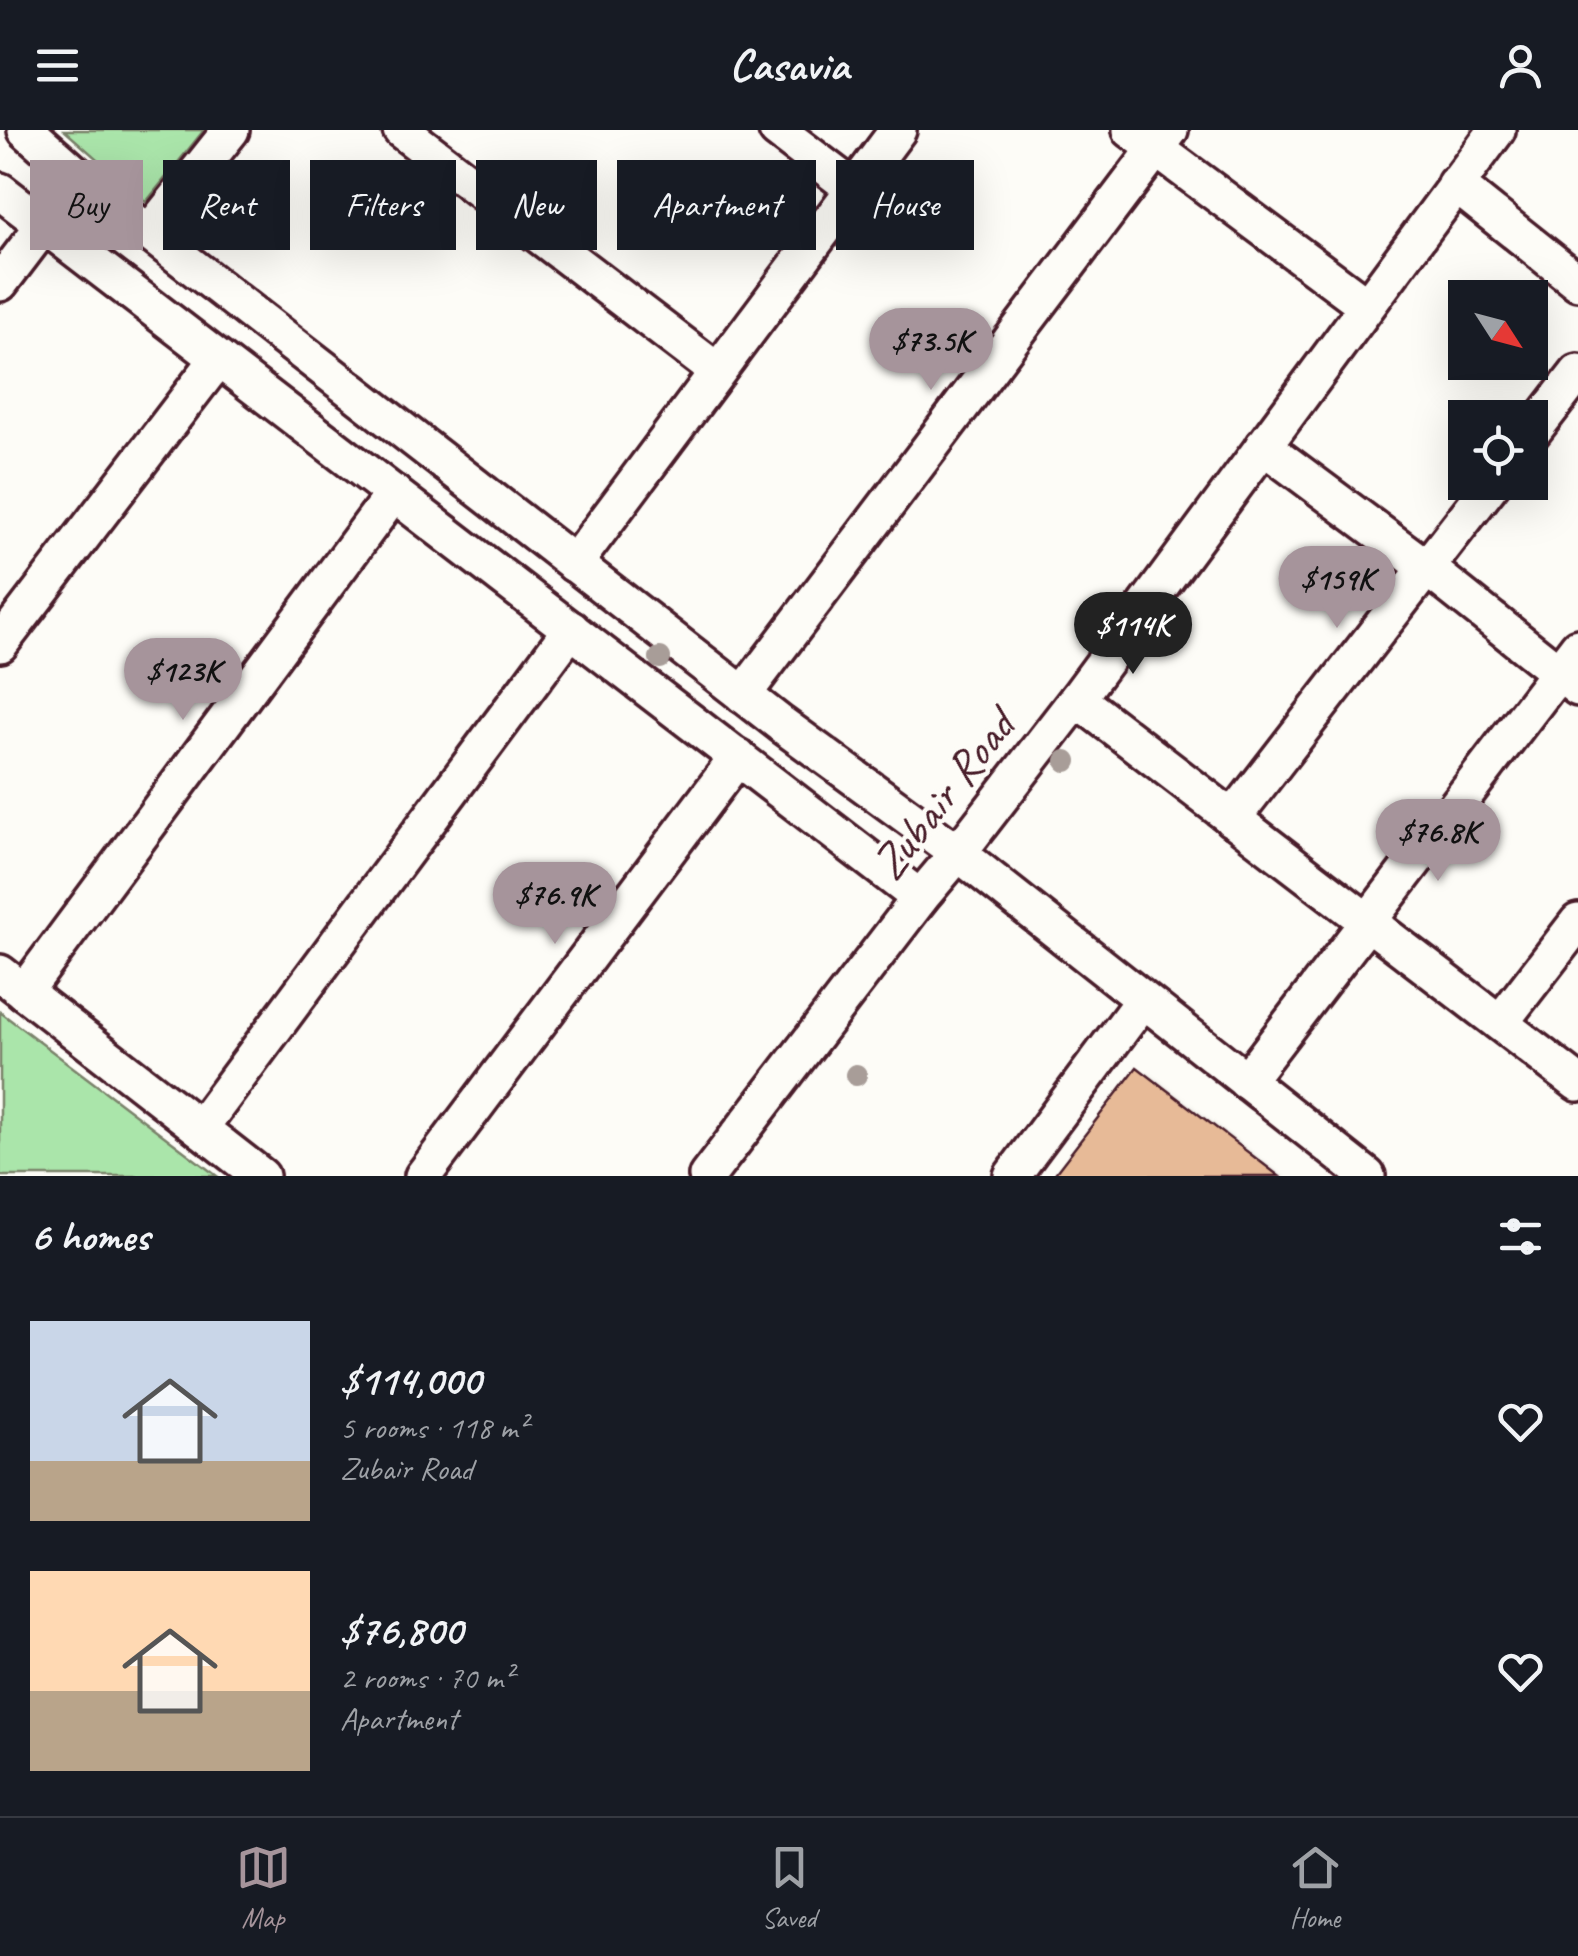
<!DOCTYPE html>
<meta charset="utf-8">
<style>
:root{--surface:#171b24;--page:#20242c;--text:#f1f3f6;--muted:#9ea1a6;--line:#363941;--accent:#a6949b}
body{margin:0;font-family:Caveat,sans-serif;background:var(--page);color:var(--text);height:100vh;display:flex;flex-direction:column;font-size:38px;white-space:nowrap}
*{box-sizing:border-box;margin:0}
p{font-size:32px;color:var(--muted)}
.icon{flex:none;width:55px;height:55px;fill:none;stroke:currentColor;stroke-width:2;stroke-linecap:round;stroke-linejoin:round}
.map{position:relative;height:1046px;overflow:hidden}
.drawer{display:flex;flex-direction:column;background:var(--surface);flex:1}
.drawer>*{flex:none}
.hud{position:absolute;left:30px;top:30px;width:1000px;height:90px;display:flex;gap:20px}
.needle{width:65px;rotate:126deg}
.buttons{position:absolute;left:1448px;top:150px;display:grid;gap:20px}
.buttons a{display:grid;place-items:center;width:100px;height:100px;border-radius:0px;background:var(--surface);box-shadow:0 10px 40px #0002;font-size:50px}
.price{position:absolute;translate:-50% -85px;padding:0 22px;border-radius:35px;background:var(--accent);color:#111;font-size:32px;line-height:65px;filter:drop-shadow(0 2px 5px #0008)}
.price::after{content:'';position:absolute;left:50%;top:60px;width:30px;height:22px;margin-left:-15px;background:inherit;clip-path:polygon(0 0,100% 0,50% 100%)}
.price.active{background:#222;color:#fff}
ul{padding:0;list-style:none}
li{display:flex;align-items:center;gap:30px;height:250px;padding:0 30px}
li span{display:grid;place-items:center;flex:none;width:280px;height:200px;border-radius:0px;color:#555}
li>.icon{margin-inline-start:auto}
span .icon{width:120px;height:120px;fill:#fffc;stroke-width:1}
li b{font-size:42px}
h2{display:flex;justify-content:space-between;align-items:center;height:120px;padding:0 30px;font-size:42px}
.tag{padding:0 35px;border-radius:0px;background:var(--surface);box-shadow:0 10px 40px #0002;font-size:35px;line-height:90px}
.tag.active{background:var(--accent);color:#111}
header{display:flex;justify-content:space-between;align-items:center;height:130px;padding:0 30px;background:var(--surface);font-size:45px;font-weight:700}
.menu{display:flex;justify-content:space-around;align-items:center;height:140px;border-top:2px solid var(--line);background:var(--surface);font-size:28px;color:var(--muted)}
.menu a{display:grid;justify-items:center;gap:5px}
.menu .active{color:var(--accent)}
.map>svg:first-child{display:block}
.green{fill:#aae5aa;stroke:#7a826a;stroke-width:2.5}
.building{fill:#e7ba97;stroke:#4a1f2b;stroke-width:2.5;filter:url(#shadow)}
.lines{fill:none;stroke-linecap:round;stroke-linejoin:round}
.minor-casing{stroke:#4a1f2b;stroke-width:42}
.minor{stroke:#fdfcf7;stroke-width:35}
.tree{fill:#a89d98}
.labels{text-anchor:middle;stroke-width:9;stroke-linejoin:round;paint-order:stroke}
.street-label{font-size:48px;fill:#4a1f2b;stroke:#fdfcf7}
</style>
<header><svg class="icon" aria-label="menu" viewBox="0 0 24 24"><path d="M4 6h16M4 12h16M4 18h16"/></svg>Casavia<svg class="icon" aria-label="person" viewBox="0 0 24 24"><circle cx="12" cy="8" r="4"/><path d="M4 21q1-7 8-7t8 7"/></svg></header>
<div class="map">
<svg width="1578" height="1046" viewBox="0 0 1578 1046">
<defs>
<filter id="shadow"><feDropShadow dx="9" dy="9" stdDeviation="2.5" flood-color="#0004"/></filter>
</defs>
<rect width="100%" height="100%" fill="#fdfcf7"/>
<filter id="ink" filterUnits="userSpaceOnUse"><feTurbulence type="fractalNoise" baseFrequency=".01" numOctaves="2"/><feDisplacementMap in="SourceGraphic" scale="20" xChannelSelector="R" yChannelSelector="G"/><feConvolveMatrix kernelMatrix="1 2 1 2 8 2 1 2 1" color-interpolation-filters="sRGB"/></filter>
<g filter="url(#ink)">
<g class="green">
<polygon points="64,0 204,0 146,72"/>
<polygon points="0,882 217,1046 0,1046"/>
</g>
<polygon class="building" points="1137,937 1279,1046 1053,1046"/>
<g class="lines">
<defs>
<g id="minor">
<polyline points="26,0 95,61 781,594 958,723 1367,1046"/>
<polyline points="401,0 717,241"/>
<polyline points="777,0 853,58"/>
<polyline points="1131,0 1366,175"/>
<polyline points="1455,54 1578,152"/>
<polyline points="0,61 920,768"/>
<polyline points="149,103 231,0"/>
<polyline points="0,153 44,95"/>
<polyline points="1530,305 1578,243"/>
<polyline points="1263,316 1427,438 1578,558"/>
<polyline points="574,434 898,0"/>
<polyline points="0,514 218,229"/>
<polyline points="743,565 1170,0"/>
<polyline points="1077,569 1578,953"/>
<polyline points="1232,689 1493,352"/>
<polyline points="0,843 261,1046"/>
<polyline points="24,862 394,363"/>
<polyline points="1500,893 1578,792"/>
<polyline points="1246,951 1578,517"/>
<polyline points="200,998 571,499"/>
<polyline points="423,1046 738,627"/>
<polyline points="707,1046 920,768 958,723 1077,569 1497,0"/>
<polyline points="1012,1046 1143,870"/>
</g>
</defs>
<use href="#minor" class="minor-casing"/>
<use href="#minor" class="minor"/>
</g>
<g class="tree">
<circle cx="746" cy="69" r="11"/>
<circle cx="660" cy="528" r="11"/>
<circle cx="1066" cy="631" r="11"/>
<circle cx="856" cy="945" r="11"/>
</g>
</g>
<g class="labels">
<g class="street-label">
<text transform="translate(942 664) rotate(-52)" y="17">Zubair Road</text>
</g>
</g>
</svg>
<div class="buttons">
<a><svg class="needle" viewBox="-14 -14 28 28"><path d="M0-13l5 13h-10z" fill="#e53935"/><path d="M0 13l5-13h-10z" fill="#9ea1a6"/></svg></a>
<a><svg class="icon" aria-label="locate" viewBox="0 0 24 24"><circle cx="12" cy="12" r="6"/><path d="M12 2v4M12 18v4M2 12h4M18 12h4"/></svg></a>
</div>
<b class="price" style="left:931px;top:263px">$73.5K</b>
<b class="price" style="left:1337px;top:501px">$159K</b>
<b class="price active" style="left:1133px;top:547px">$114K</b>
<b class="price" style="left:183px;top:593px">$123K</b>
<b class="price" style="left:1438px;top:754px">$76.8K</b>
<b class="price" style="left:555px;top:817px">$76.9K</b>
<div class="hud">
<a class="tag active">Buy</a>
<a class="tag">Rent</a>
<a class="tag">Filters</a>
<a class="tag">New</a>
<a class="tag">Apartment</a>
<a class="tag">House</a>
</div>
</div>
<section class="drawer">
<h2>6 homes<svg class="icon" aria-label="filters" viewBox="0 0 24 24"><path d="M4 7h16M4 17h16"/><circle cx="9" cy="7" r="2"/><circle cx="15" cy="17" r="2"/></svg></h2>
<ul>
<li><span style="background:linear-gradient(#c9d6e8 70%,#b9a48a 0)"><svg class="icon" aria-label="home" viewBox="0 0 24 24"><path d="M3 11l9-7 9 7M6 9v11h12V9"/></svg></span><div><b>$114,000</b><p>5 rooms · 118 m²</p><p>Zubair Road</p></div><svg class="icon" aria-label="heart" viewBox="0 0 24 24"><path d="M12 20l-8-8c-3-5 5-10 8-4 3-6 11-1 8 4z"/></svg></li>
<li><span style="background:linear-gradient(#ffd9b3 60%,#b9a48a 0)"><svg class="icon" aria-label="home" viewBox="0 0 24 24"><path d="M3 11l9-7 9 7M6 9v11h12V9"/></svg></span><div><b>$76,800</b><p>2 rooms · 70 m²</p><p>Apartment</p></div><svg class="icon" aria-label="heart" viewBox="0 0 24 24"><path d="M12 20l-8-8c-3-5 5-10 8-4 3-6 11-1 8 4z"/></svg></li>
</ul>
</section>
<nav class="menu">
<a class="active"><svg class="icon" aria-label="map" viewBox="0 0 24 24"><path d="M3 6l6-2 6 2 6-2v14l-6 2-6-2-6 2zM9 4v14M15 6v14"/></svg>Map</a>
<a><svg class="icon" aria-label="saved" viewBox="0 0 24 24"><path d="M7 4h10v16l-5-4-5 4z"/></svg>Saved</a>
<a><svg class="icon" aria-label="home" viewBox="0 0 24 24"><path d="M3 11l9-7 9 7M6 9v11h12V9"/></svg>Home</a>
</nav>
